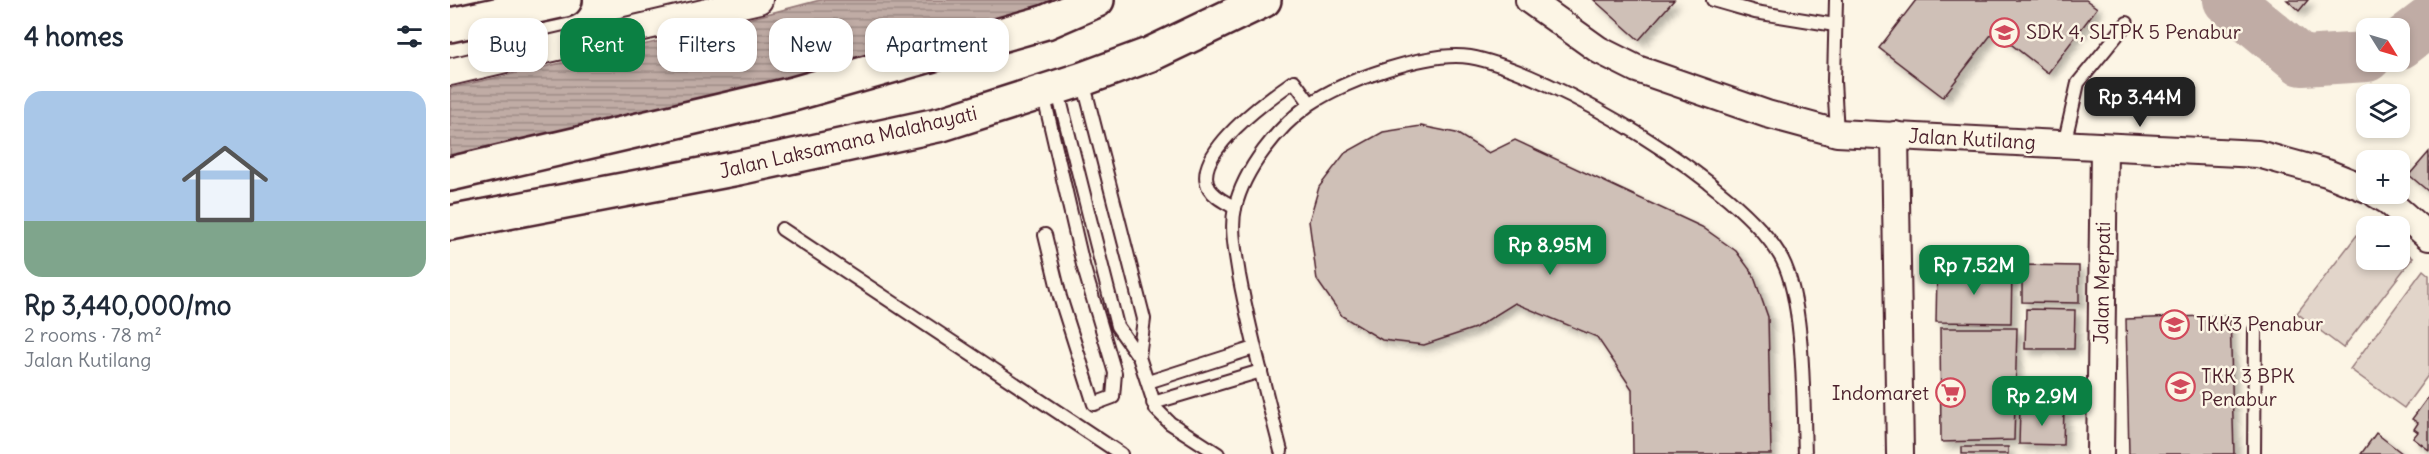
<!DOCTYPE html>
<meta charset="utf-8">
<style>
:root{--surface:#fff;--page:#f2f2f3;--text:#1f2937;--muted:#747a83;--accent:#0b8043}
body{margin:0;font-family:Delius,sans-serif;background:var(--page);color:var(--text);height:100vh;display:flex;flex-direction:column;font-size:22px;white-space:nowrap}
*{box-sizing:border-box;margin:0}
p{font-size:20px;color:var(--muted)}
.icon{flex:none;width:33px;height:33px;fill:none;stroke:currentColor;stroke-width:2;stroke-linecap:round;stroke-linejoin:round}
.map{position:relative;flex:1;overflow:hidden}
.side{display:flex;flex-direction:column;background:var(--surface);width:450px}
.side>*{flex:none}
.hud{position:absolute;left:18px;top:18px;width:570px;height:54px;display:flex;gap:12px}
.needle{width:39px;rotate:127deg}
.buttons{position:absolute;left:1906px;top:18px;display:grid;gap:12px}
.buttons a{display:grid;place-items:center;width:54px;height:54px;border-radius:12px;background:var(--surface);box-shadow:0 3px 9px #0003;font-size:30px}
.price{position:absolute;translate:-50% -51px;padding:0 14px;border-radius:12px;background:var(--accent);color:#fff;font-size:20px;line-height:39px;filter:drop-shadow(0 2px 3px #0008)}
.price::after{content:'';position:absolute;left:50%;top:36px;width:18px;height:14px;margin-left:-9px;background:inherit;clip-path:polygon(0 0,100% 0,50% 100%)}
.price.on{background:#222;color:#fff}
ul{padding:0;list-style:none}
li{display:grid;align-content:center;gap:12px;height:318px;padding:0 24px}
li span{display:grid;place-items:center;height:186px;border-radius:18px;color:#555}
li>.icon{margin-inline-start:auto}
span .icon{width:108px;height:108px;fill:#fffc;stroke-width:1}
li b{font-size:26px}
h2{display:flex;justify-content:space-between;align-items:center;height:72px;padding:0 24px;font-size:26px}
.chip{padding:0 21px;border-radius:18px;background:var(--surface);box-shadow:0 3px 9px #0003;font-size:21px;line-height:54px}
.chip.on{background:var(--accent);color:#fff}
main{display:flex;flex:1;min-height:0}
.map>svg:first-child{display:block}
.green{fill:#e2d5ca;stroke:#967a7a;stroke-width:1.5}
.water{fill:url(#water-rules);stroke:#917474;stroke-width:1.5}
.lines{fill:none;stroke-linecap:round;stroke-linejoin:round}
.river{stroke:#c0aca5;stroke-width:50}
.building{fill:#cfc0b7;stroke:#4a1f2b;stroke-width:1.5;filter:url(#shadow)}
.lane-casing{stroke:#4a1f2b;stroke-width:16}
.street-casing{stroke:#4a1f2b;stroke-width:30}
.primary-casing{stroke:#4a1f2b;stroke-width:38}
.highway-casing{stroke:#4a1f2b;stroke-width:38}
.lane{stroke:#fcf5e5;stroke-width:12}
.street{stroke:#fcf5e5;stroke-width:26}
.primary{stroke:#fcf5e5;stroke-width:33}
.highway{stroke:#fcf5e5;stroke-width:33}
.labels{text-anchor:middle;stroke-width:5;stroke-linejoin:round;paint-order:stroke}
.poi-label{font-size:20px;fill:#4a1f2b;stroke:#fcf5e5;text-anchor:start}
.street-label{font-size:20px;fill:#4a1f2b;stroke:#fcf5e5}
</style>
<main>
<section class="side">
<h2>4 homes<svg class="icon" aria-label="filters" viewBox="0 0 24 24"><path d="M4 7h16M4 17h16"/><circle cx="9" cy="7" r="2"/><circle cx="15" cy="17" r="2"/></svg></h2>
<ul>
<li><span style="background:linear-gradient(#a9c7e8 70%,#7fa58c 0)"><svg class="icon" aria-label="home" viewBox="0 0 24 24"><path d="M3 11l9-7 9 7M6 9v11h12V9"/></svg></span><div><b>Rp 3,440,000/mo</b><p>2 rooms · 78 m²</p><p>Jalan Kutilang</p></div></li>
</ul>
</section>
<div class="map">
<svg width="1979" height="454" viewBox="0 0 1979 454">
<defs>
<pattern id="water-rules" width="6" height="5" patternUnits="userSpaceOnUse" patternTransform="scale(1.5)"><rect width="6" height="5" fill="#c0aca5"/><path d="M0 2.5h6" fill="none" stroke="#9e8b87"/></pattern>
<filter id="shadow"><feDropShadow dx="5.5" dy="5.5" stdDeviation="3" flood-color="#0004"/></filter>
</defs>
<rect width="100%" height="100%" fill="#fcf5e5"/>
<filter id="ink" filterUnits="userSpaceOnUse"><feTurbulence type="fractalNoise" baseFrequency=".0167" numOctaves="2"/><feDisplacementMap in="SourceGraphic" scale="12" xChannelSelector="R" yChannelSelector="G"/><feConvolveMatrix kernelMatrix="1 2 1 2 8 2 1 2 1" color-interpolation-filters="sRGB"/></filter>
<g filter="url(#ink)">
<g class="green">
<polygon points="1917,222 1922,226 1917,226 1917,260 1950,260 1950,248 1963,258 1893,348 1847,313"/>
<polygon points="1973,270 1979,275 1979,374 1954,408 1900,369"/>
</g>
<polygon class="water" points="370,0 615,0 305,89 0,155 0,88 237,35"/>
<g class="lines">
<g class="river">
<polyline points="1778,0 1852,61 1917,57"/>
<polyline points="1950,44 1979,22"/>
</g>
</g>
<g class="building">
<polygon points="1144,0 1224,0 1189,40"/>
<polygon points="1466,0 1636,0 1647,8 1598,73 1544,31 1493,97 1429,48"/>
<polygon points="1837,0 1858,0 1849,11"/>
<polygon points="971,126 1006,133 1039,153 1065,140 1252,227 1286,251 1303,274 1318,317 1321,454 1183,454 1182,389 1147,337 1065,303 1025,328 974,345 932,340 892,316 867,280 859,221 869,187 895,153 933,132"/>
<polygon points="1979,152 1979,192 1959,175"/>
<polygon points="1572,265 1629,266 1629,303 1572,302"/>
<polygon points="1487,270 1562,271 1561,323 1486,322"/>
<polygon points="1576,309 1625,310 1624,349 1575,349"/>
<polygon points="1780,315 1784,454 1679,454 1676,319"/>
<polygon points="1490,328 1567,328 1564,440 1491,442"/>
<polygon points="1979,396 1979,450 1963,438 1968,432 1964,429 1968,423 1962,419"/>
<polygon points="1570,408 1614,409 1613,445 1569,444"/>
<polygon points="1926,433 1953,454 1911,454"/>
<rect x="1512" y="447" width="46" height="7"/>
</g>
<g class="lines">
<defs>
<g id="lane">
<polyline points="1263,0 1305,12 1385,25"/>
<polyline points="1386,0 1384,81 1387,133"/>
<polyline points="633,81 694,319 689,357"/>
<polyline points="607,88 667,326 689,357 706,409 720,423 768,454"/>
<polyline points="593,93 633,265 665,373 663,397 644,404 610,297 595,235"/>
<polyline points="1614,145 1628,83 1677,23"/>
<path d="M 785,208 C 776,202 765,198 759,188 C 740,154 821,97 844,81 L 860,103"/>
<polyline points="332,229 671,454"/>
<polyline points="698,382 804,348"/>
<polyline points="703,403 811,371"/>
<path d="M 831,451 C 816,392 800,334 789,275 C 786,254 780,229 785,208 C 794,169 828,127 860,104 C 893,81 979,50 1020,57 C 1102,72 1292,185 1332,259 C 1355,303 1353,403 1355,454"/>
<polyline points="1804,454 1805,330"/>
</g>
<g id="street">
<polyline points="1079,0 1149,50 1187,69 1317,114 1387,133 1808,154 1877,173 1917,189"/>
<polyline points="0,72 309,0"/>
<polyline points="1445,135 1450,454"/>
<polyline points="1926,194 1938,201 1979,237"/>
<polyline points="1650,454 1654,148"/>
</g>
<polyline id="primary" points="0,223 288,168 492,124 633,79 701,54 814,0"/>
<g id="highway">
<polyline points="0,25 115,0"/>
<polyline points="0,174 343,94 596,22 647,0"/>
</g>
</defs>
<use href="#lane" class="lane-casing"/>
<use href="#street" class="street-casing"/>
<use href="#primary" class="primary-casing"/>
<use href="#highway" class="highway-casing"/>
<use href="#lane" class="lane"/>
<use href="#street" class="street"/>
<use href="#primary" class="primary"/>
<use href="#highway" class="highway"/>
</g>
</g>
<defs>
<symbol id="school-ring" viewBox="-11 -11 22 22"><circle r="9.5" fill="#fcf5e5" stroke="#d1495b" stroke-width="1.5"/><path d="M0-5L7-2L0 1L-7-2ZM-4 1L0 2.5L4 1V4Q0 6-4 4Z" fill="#d1495b"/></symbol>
<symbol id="supermarket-ring" viewBox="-11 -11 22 22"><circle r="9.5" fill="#fcf5e5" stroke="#d1495b" stroke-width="1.5"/><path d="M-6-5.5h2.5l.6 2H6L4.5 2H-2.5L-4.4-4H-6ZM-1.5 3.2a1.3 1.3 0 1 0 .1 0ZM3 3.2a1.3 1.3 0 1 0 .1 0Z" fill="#d1495b"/></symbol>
</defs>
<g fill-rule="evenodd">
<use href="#school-ring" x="1538" y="16" width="33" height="33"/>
<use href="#school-ring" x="1708" y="308" width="33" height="33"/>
<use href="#school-ring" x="1714" y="370" width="33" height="33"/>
<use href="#supermarket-ring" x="1484" y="376" width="33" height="33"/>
</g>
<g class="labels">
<g class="poi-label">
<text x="1576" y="39">SDK 4, SLTPK 5 Penabur</text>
<text x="1746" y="331">TKK3 Penabur</text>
<text x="1751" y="383">TKK 3 BPK<tspan x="1751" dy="23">Penabur</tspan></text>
<text x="1479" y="400" text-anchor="end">Indomaret</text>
</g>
<g class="street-label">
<text transform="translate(1522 139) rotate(3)" y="7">Jalan Kutilang</text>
<text transform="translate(398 142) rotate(-13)" y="7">Jalan Laksamana Malahayati</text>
<text transform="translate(1652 283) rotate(-89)" y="7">Jalan Merpati</text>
</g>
</g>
</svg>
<div class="buttons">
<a><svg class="needle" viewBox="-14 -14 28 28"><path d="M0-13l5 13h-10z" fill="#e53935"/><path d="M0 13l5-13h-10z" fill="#747a83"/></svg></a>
<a><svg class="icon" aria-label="layers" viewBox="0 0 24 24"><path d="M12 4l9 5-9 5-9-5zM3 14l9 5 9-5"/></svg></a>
<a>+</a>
<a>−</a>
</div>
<b class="price on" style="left:1690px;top:128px">Rp 3.44M</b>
<b class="price" style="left:1100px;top:276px">Rp 8.95M</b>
<b class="price" style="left:1524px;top:296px">Rp 7.52M</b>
<b class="price" style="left:1592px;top:427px">Rp 2.9M</b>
<div class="hud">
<a class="chip">Buy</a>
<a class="chip on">Rent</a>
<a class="chip">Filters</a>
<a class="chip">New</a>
<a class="chip">Apartment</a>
</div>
</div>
</main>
